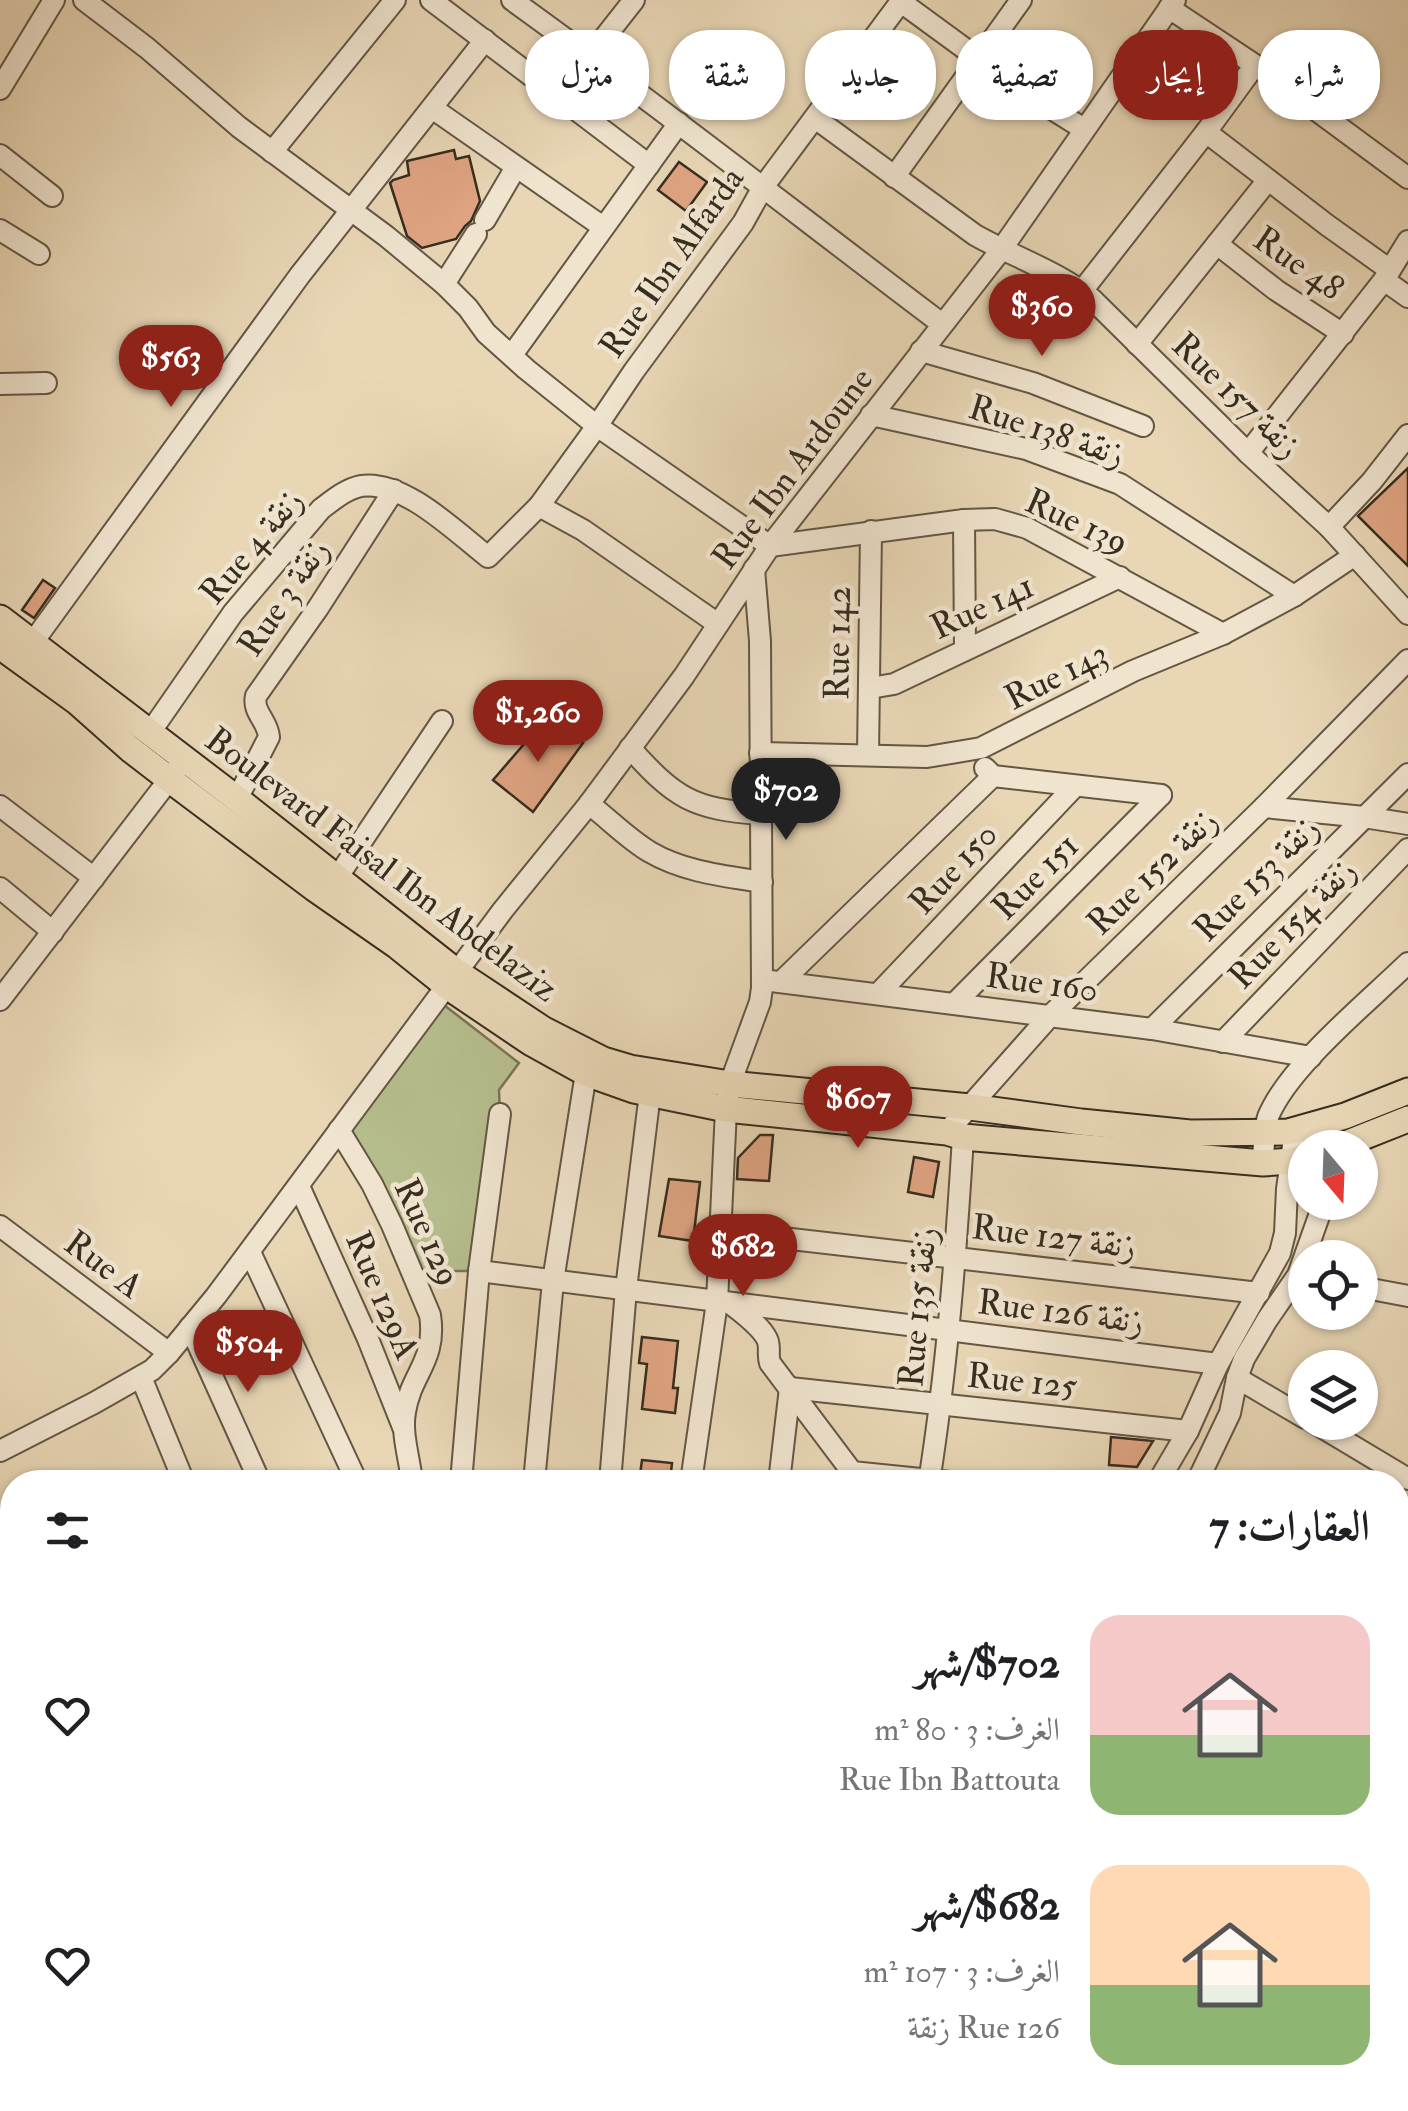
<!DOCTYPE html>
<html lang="ar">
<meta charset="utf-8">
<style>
:root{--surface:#fff;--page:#f2f2f2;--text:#202124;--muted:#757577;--accent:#8f2418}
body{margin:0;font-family:"IM FELL Double Pica",Amiri,serif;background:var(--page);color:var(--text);direction:rtl;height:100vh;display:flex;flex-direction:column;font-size:38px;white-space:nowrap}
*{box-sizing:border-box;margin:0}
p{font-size:32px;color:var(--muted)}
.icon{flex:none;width:55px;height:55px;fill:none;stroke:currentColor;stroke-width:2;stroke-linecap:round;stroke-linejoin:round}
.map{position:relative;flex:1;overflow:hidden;direction:ltr}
.side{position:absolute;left:0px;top:1470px;width:1410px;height:642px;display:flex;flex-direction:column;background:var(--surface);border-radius:40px 40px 0 0;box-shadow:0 2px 8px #0004;direction:rtl}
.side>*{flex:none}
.top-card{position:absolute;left:30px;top:30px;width:1350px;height:90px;direction:rtl;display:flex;gap:20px}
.needle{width:65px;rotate:161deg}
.controls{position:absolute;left:1288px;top:1130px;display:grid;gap:20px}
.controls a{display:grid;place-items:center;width:90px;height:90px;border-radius:50%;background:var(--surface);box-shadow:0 2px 8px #0004;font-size:50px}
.price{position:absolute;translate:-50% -85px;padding:0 22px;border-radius:35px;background:var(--accent);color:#fff;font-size:32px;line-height:65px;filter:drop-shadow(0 2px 5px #0008)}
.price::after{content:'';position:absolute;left:50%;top:60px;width:30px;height:22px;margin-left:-15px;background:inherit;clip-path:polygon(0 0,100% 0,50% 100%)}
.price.selected{background:#222;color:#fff}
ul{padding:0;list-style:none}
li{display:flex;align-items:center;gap:30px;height:250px;padding:0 40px}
li span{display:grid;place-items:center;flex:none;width:280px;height:200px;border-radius:30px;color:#555}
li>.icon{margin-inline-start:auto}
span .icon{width:120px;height:120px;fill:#fffc;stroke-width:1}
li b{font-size:42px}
h2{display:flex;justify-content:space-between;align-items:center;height:120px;padding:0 40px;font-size:42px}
.pill{padding:0 35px;border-radius:40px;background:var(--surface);box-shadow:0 2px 8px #0004;font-size:35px;line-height:90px}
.pill.selected{background:var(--accent);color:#fff}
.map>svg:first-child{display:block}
.green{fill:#b6bd8d;stroke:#767556;stroke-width:2.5}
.building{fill:#dfa482;stroke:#372d1f;stroke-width:2.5}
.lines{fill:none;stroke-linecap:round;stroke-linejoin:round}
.minor-casing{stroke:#635744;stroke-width:24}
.major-casing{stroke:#372d1f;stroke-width:29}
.minor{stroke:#f0e4cf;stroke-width:20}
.major{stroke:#e8d6b5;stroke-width:25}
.labels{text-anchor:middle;stroke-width:9;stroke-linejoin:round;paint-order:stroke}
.street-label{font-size:35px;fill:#372d1f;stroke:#f0e4cf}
</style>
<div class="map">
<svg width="1408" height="2111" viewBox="0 0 1408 2111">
<rect width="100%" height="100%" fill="#e8d6b5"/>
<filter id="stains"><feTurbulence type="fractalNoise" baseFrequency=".002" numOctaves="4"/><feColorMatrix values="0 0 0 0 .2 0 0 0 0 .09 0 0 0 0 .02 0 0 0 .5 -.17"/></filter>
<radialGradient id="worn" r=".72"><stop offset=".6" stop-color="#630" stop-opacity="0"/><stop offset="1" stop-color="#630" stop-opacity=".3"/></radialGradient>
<polygon class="green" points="444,1005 519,1063 499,1090 500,1115 479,1271 412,1271 339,1130"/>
<g class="building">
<polygon points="454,150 456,159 469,156 480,201 471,221 465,226 456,239 422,248 407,236 390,183 393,180 409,175 407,161"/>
<polygon points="679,162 707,182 686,211 658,190"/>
<polygon points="1408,468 1408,566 1358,516"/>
<polygon points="43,580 55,588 34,618 22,610"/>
<polygon points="543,722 583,743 533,812 493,780"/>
<polygon points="760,1135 773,1135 769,1181 737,1179 738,1158"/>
<polygon points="914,1157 939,1162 933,1197 908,1192"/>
<polygon points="669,1179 700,1182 693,1241 659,1236"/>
<polygon points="642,1337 678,1341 673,1388 678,1388 675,1413 642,1409 647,1364 639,1363"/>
<polygon points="1111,1437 1153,1441 1137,1467 1109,1465"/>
<polygon points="642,1460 672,1463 670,1482 639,1482"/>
</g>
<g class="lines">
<defs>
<g id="minor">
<polyline points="84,0 147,48 239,127 386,236 444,284 468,308 486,333 526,369 597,426 770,546 964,520 995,519 1027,528 1223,634"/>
<polyline points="431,0 649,165"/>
<path d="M 512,0 C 658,105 799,216 942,324"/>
<polyline points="901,2 1020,89 1084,129"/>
<polyline points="1169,8 1255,65 1408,178"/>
<polyline points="590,56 634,0"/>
<polyline points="0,89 54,0"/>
<polyline points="432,108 603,227"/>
<path d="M 815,118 L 975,235 C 1014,257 1057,271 1092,299 L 1248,453 L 1329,527 L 1408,614"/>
<polyline points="1206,132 1327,225 1390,270"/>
<polyline points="272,152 395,0"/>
<polyline points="0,155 52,196"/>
<polyline points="894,177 1021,0"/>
<polyline points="485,220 516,167"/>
<polyline points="0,230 39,254"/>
<polyline points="1217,244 1276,290 1343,334"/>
<polyline points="1384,280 1408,297"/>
<polyline points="444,284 476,234"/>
<polyline points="1082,291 1206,132 1255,65"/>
<polyline points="1137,344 1268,180"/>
<polyline points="921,351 1033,383 1143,426"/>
<polyline points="512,355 679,123"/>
<polyline points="0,384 46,383"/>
<polyline points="871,415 1026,449 1120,484 1294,596"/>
<polyline points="1248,453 1384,280 1408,241"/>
<polyline points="539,506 583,530 718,624"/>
<polyline points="964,520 965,650"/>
<polyline points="1329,527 1372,481 1408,435"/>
<polyline points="33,642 300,275 485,40"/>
<polyline points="870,688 894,684 1120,577"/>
<path d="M 149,734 L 233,613 L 321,509 C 333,500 346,489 361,486 C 403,479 457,533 488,557 L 539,506 L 597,426 L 634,371 L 743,223 L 763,187 L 902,0"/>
<path d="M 630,748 C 675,798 692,809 760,814"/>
<polyline points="760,753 927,757 981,748 1133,671 1223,634 1294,596 1355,555"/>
<polyline points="868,755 871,531"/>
<polyline points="985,768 993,776 1161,795"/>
<path d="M 237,799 L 269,737 C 268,721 252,712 256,696 L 318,608 L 394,490"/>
<path d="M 589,804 C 609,819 628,839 650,852 C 684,872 725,876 762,882"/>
<polyline points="0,806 94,878"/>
<polyline points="1264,807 1364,817 1408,824"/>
<polyline points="337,878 442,721"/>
<polyline points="0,888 53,932"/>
<polyline points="762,980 1152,1029 1311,1057"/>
<polyline points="781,982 993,776"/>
<polyline points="879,993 1075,786"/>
<polyline points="0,1000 178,768"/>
<polyline points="955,1003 1161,795"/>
<polyline points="1152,1029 1408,774"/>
<polyline points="1223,1042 1408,849"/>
<path d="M 339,1130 L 372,1184 L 392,1225 L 430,1315 C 437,1361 411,1373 405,1412 C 401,1434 410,1460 412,1482"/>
<polyline points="947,1132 1049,1017 1264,807 1408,660"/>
<path d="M 1263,1163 C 1264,1148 1263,1131 1268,1117 C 1288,1067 1368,1002 1408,963"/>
<polyline points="299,1186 368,1339 403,1427"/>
<polyline points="0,1226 169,1353"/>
<polyline points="722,1231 1259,1293"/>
<polyline points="250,1252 357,1482"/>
<polyline points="479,1271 1218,1364"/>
<polyline points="1360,1287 1408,1296"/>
<path d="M 730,1303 C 742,1313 760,1325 767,1339 C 771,1347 767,1354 770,1363 L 852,1472 L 950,1482"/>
<polyline points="190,1327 260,1482"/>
<polyline points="141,1377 184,1482"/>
<polyline points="1237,1378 1305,1418"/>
<polyline points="1313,1422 1408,1479"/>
<polyline points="0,1451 94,1403 152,1370 169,1353 216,1296 503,910 589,804 684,676 770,546 1001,250 1175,0"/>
<polyline points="461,1482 479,1271 500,1114"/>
<polyline points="534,1482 553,1281 586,1073"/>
<polyline points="610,1482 626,1289 650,1093"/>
<polyline points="691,1482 717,1302 726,1109 730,1084 760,1002 762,988 760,641 754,569"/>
<polyline points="779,1482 790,1388 1188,1431"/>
<path d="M 929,1482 C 947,1368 956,1253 963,1137"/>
<polyline points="1158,1482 1188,1431 1218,1364 1280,1253 1285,1233 1287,1189 1295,1131"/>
<polyline points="1197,1482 1230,1413 1237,1378 1244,1359 1267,1320 1298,1275 1324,1202"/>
<polyline points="0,1552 12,1549"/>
<polyline points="1398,1629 1408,1610"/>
<polyline points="1398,1653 1408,1658"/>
<polyline points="0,1669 12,1685"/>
<polyline points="1398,1762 1408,1767"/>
<polyline points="1398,1832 1408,1812"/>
<polyline points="1398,1913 1408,1918"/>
<polyline points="0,1957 12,1958"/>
<polyline points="1398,2016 1408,2022"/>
<polyline points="633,2100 633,2111"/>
<polyline points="281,2111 345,2100"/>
<polyline points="1136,2111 1142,2100"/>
<polyline points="1250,2111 1256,2100"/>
<polyline points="1280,2111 1386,2100"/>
</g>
<g id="major">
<polyline points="0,618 237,799 458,973 544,1030 603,1060 630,1068 730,1084 970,1107 1081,1122 1190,1133 1288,1132 1345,1116 1408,1091"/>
<polyline points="0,646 76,701 130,749 169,779 314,888 396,945 447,986 530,1042 586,1073 634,1090 726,1109 947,1132 963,1137 1263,1163 1291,1161 1305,1157"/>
<polyline points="1335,1148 1408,1119"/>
</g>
</defs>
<use href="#minor" class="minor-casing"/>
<use href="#major" class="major-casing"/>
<use href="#minor" class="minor"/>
<use href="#major" class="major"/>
</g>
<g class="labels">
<g class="street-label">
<text transform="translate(671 262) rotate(-55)" y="12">Rue Ibn Alfarda</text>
<text transform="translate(1299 263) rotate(35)" y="12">Rue 48</text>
<text transform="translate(1237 395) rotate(44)" y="12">Rue 157 زنقة</text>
<text transform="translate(1047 430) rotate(18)" y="12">Rue 138 زنقة</text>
<text transform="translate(792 468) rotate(-53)" y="12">Rue Ibn Ardoune</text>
<text transform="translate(1077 521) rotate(25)" y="12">Rue 139</text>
<text transform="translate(251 546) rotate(-50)" y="12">Rue 4 زنقة</text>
<text transform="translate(283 597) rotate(-56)" y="12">Rue 3 زنقة</text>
<text transform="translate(982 606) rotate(-25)" y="12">Rue 141</text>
<text transform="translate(837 643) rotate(-89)" y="12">Rue 142</text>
<text transform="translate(1056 675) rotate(-27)" y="12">Rue 143</text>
<text transform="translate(382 864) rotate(37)" y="12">Boulevard Faisal Ibn Abdelaziz</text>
<text transform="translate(953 868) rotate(-47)" y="12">Rue 150</text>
<text transform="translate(1152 871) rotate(-44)" y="12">Rue 152 زنقة</text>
<text transform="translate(1035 876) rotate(-45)" y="12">Rue 151</text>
<text transform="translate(1256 878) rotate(-45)" y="12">Rue 153 زنقة</text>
<text transform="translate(1292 923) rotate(-46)" y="12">Rue 154 زنقة</text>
<text transform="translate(1042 982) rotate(8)" y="12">Rue 160</text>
<text transform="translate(428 1232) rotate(66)" y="12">Rue 129</text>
<text transform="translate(1054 1236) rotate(7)" y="12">Rue 127 زنقة</text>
<text transform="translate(104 1264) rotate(37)" y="12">Rue A</text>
<text transform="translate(383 1295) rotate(67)" y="12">Rue 129A</text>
<text transform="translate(917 1307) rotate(-85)" y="12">Rue 135 زنقة</text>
<text transform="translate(1061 1311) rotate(7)" y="12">Rue 126 زنقة</text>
<text transform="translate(1022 1380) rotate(6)" y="12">Rue 125</text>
</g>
</g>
<rect width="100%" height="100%" filter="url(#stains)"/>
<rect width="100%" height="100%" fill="url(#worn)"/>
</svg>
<div class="controls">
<a><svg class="needle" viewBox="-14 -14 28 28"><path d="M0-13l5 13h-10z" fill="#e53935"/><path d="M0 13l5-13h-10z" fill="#757577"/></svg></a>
<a><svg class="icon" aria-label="locate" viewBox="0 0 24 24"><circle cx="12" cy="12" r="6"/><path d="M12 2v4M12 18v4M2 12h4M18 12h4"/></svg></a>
<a><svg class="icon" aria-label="layers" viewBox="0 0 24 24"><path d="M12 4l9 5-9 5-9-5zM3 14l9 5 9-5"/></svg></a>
</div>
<b class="price" style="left:1042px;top:359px">$360</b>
<b class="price" style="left:171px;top:410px">$563</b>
<b class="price" style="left:538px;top:765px">$1,260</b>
<b class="price selected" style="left:786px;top:843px">$702</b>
<b class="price" style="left:858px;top:1151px">$607</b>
<b class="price" style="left:743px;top:1299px">$682</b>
<b class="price" style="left:248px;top:1395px">$504</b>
<div class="top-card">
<a class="pill">شراء</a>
<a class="pill selected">إيجار</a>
<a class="pill">تصفية</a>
<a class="pill">جديد</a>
<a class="pill">شقة</a>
<a class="pill">منزل</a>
</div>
<section class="side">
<h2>العقارات: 7<svg class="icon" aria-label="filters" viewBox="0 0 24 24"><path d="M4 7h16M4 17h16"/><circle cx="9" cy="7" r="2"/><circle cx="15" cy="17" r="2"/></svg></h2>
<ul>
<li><span style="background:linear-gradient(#f6c9c9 60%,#8fb573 0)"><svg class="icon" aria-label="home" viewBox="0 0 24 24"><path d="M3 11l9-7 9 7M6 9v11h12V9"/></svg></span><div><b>$702/شهر</b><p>الغرف: 3 · 80 m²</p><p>Rue Ibn Battouta</p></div><svg class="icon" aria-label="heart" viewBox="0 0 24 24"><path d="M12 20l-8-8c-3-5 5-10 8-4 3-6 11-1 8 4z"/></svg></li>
<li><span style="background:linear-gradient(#ffd9b3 60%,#8fb573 0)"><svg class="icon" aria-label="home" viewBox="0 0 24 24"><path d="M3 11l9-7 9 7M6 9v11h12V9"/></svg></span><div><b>$682/شهر</b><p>الغرف: 3 · 107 m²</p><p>Rue 126 زنقة</p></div><svg class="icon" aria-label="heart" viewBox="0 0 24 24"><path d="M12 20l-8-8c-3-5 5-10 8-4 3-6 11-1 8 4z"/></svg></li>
</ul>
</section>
</div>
